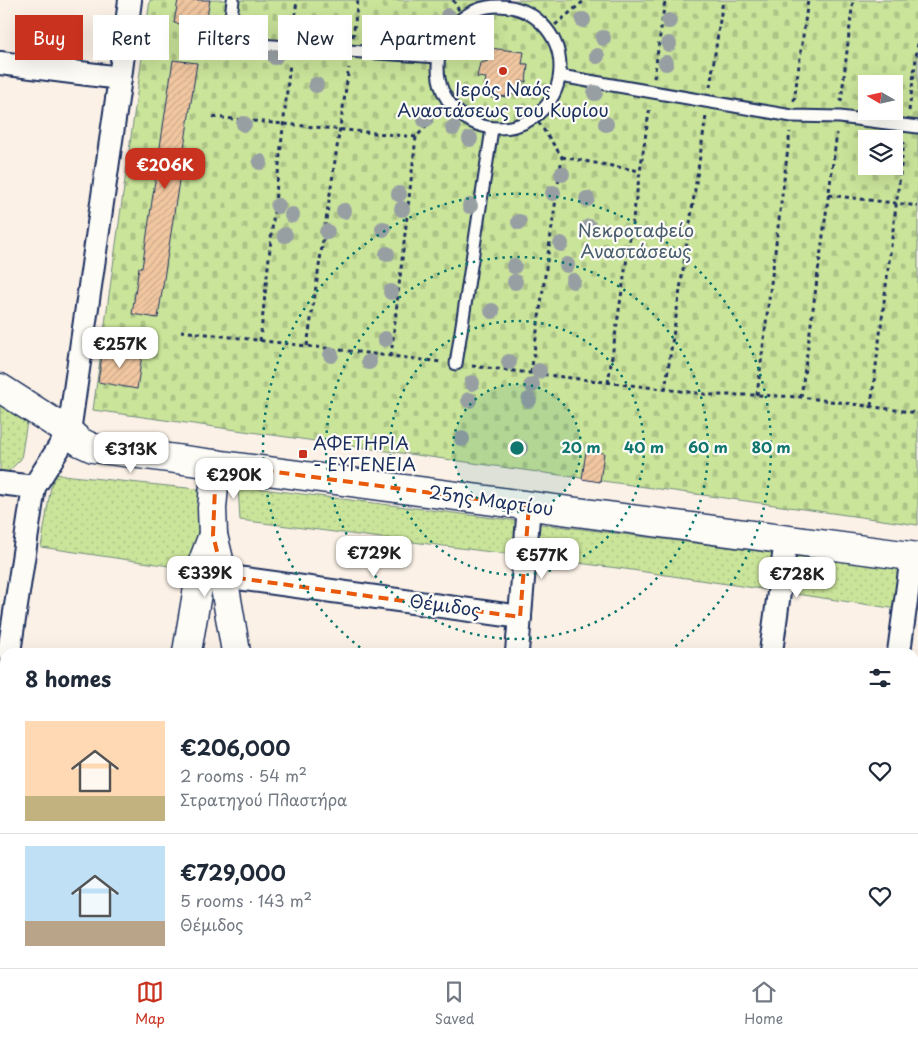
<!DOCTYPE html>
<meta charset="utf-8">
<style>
:root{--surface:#fff;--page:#f6f6f7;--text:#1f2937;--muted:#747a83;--line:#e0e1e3;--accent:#c8321e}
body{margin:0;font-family:"Playpen Sans",sans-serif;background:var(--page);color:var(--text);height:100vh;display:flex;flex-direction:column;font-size:19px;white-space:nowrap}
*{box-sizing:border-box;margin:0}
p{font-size:16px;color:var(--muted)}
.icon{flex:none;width:28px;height:28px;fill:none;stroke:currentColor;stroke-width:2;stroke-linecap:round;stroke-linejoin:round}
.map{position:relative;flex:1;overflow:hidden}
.sheet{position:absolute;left:0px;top:648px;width:919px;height:321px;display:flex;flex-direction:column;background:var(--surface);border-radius:15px 15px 0 0;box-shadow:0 5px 20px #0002}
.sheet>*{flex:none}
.top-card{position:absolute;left:15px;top:15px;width:500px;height:45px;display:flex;gap:10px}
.needle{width:32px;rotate:279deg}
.controls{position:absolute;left:858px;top:75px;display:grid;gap:10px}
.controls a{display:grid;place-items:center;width:45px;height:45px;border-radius:0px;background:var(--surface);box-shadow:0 5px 20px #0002;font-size:25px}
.price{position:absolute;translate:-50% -42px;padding:0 11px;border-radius:10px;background:#fff;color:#222;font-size:16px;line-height:32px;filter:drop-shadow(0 1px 2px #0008)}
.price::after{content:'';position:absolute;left:50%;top:30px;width:15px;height:11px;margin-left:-8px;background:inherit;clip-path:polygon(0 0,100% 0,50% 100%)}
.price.current{background:var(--accent);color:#fff}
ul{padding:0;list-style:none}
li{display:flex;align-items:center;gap:15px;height:125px;padding:0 25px}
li+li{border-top:1px solid var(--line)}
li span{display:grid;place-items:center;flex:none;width:140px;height:100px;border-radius:0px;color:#555}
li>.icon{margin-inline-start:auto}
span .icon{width:60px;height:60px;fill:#fffc;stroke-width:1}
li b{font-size:21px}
h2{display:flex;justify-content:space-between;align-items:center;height:60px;padding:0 25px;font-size:21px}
.chip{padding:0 18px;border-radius:0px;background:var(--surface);box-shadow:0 5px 20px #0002;font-size:18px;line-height:45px}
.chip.current{background:var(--accent);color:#fff}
.tab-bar{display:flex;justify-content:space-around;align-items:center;height:70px;border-top:1px solid var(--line);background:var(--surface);font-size:14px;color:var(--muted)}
.tab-bar a{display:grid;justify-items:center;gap:2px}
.tab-bar .current{color:var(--accent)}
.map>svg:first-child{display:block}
.built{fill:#f8e4d1}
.green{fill:url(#green-dots);stroke:#728a7c}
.cemetery{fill:url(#cemetery-stones);stroke:#728a7c;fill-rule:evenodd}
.building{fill:url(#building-hatch);stroke:#1b2f5e}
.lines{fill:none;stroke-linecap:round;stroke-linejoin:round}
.service-casing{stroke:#1b2f5e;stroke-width:15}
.minor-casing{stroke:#1b2f5e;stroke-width:26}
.tertiary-casing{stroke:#1b2f5e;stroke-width:31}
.path{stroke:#1b2f5e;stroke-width:3;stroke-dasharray:4 4;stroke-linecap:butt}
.service{stroke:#fdfcf7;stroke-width:11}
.minor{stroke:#fdfcf7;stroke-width:22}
.tertiary{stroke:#fdfcf7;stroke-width:28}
.tree{fill:#989fa3}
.marked{fill:none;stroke:#e8590c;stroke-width:4;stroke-dasharray:10 6;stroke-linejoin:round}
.ring{fill:none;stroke:#0f766e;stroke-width:2.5;stroke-dasharray:2.5 5}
.poi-dot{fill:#c8321e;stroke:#fdfcf7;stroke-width:2}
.labels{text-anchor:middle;stroke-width:4.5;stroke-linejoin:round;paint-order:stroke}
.poi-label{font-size:18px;fill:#1b2f5e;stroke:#fdfcf7}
.park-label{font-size:18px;fill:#475c6d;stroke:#fdfcf7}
.street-label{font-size:18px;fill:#1b2f5e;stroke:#fdfcf7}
.centre{fill:#0f766e;stroke:#fdfcf7;stroke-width:2.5}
.ring-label{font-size:15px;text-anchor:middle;font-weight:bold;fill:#0f766e;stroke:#fdfcf7;stroke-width:4.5;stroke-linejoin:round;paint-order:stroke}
</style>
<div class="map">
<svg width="918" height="968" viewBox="0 0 918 968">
<defs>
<pattern id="green-dots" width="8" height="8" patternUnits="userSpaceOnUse" patternTransform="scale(1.25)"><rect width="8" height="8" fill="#cae49a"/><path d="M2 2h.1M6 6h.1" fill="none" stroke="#adc487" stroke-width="1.8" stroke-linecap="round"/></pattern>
<pattern id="cemetery-stones" width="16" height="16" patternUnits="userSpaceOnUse" patternTransform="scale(1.25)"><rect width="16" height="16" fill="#cae49a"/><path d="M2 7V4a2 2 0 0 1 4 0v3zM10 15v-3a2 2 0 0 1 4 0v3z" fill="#adc487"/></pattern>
<pattern id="building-hatch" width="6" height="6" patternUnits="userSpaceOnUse" patternTransform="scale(1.25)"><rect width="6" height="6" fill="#f1c7a0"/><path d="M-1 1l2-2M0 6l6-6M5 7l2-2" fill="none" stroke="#ceab8c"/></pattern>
</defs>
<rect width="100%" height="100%" fill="#fbf1e6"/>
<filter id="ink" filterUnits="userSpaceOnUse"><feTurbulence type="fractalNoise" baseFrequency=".02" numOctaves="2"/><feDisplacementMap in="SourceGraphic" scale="10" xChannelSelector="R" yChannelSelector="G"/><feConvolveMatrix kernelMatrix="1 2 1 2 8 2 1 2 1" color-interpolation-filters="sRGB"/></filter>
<g filter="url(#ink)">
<rect class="built" x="914" y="780" width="4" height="115"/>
<g class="green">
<polygon points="0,390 29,409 21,459 9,471 0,475"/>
<polygon points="53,474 197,489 203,509 190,569 41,547"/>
<polygon points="238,486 918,571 918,612 625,569 240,520"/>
</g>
<path class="cemetery" d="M 150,0 L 918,0 L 918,525 L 93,410 ZM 866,84 L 894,84 L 894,111 L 866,111 ZM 866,139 L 894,139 L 894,166 L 866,166 Z"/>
<g class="building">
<polygon points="178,0 210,0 205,28 174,23"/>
<polygon points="489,48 524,52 522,64 528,64 526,82 520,81 518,95 507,94 506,97 501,96 499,99 485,96 486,91 484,91 486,78 477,77 480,63 488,61"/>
<polygon points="173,60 197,63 158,318 132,314 139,267 142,268"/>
<polygon points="103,349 142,355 137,389 98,382"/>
<polygon points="586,451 604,453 600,482 582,479"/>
</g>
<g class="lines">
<defs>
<g id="service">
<polyline points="233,0 228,43 438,57"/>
<circle cx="499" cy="67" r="61"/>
<polyline points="560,76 792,116 840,117 918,127"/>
<polyline points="456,364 492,129"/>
</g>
<g id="minor">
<polyline points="0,63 120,78"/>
<polyline points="0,483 34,487"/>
<polyline points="223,576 520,617"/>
<polyline points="9,652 34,487 69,432 120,78 130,0"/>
<polyline points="517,652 529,506"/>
<polyline points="771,652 786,540"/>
<polyline points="899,652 912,556"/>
<polyline points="0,709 5,679"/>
<polyline points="914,765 918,765"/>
<polyline points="0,847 5,850"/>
<polyline points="376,964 404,968"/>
<polyline points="479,968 480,964"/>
<polyline points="598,968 599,964"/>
<polyline points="726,968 727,964"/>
<polyline points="857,968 858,964"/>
</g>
<g id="tertiary">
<polyline points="0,388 69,432 80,442 93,448 918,557"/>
<polyline points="216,464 212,508 213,535 223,576 236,652"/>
<polyline points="187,652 202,564 213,535"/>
<polyline points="284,964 284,968"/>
<polyline points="146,968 146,964"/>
</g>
</defs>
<use href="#service" class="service-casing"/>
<use href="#minor" class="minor-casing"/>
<use href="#tertiary" class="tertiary-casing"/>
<g class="path">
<polyline points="453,0 463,17"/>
<polyline points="549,30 585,0"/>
<polyline points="293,32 297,0"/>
<polyline points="353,37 358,0"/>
<polyline points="654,78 665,0"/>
<polyline points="710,87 723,0"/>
<polyline points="794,101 808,0"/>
<polyline points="841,102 853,0"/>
<polyline points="909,111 918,43"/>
<polyline points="213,117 416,137"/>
<polyline points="562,157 640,171"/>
<polyline points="829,195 918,206"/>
<polyline points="181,331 441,362"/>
<polyline points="260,341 290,63"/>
<polyline points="307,346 349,68"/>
<polyline points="391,356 416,137 449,103"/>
<polyline points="472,366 713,395 757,395 801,397 918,413"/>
<polyline points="531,373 562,157 535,117"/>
<polyline points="608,383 650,106"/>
<polyline points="665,390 706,116"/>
<polyline points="757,395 790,132"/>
<polyline points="801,397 837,133"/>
<polyline points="871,406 904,142"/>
</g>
<use href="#service" class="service"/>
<use href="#minor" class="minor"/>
<use href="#tertiary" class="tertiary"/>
</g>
<g class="tree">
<circle cx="448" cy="16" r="8"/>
<circle cx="583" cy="20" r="8"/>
<circle cx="669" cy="21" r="8"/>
<circle cx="603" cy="38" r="8"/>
<circle cx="669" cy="44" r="8"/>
<circle cx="429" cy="47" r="8"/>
<circle cx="597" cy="56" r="8"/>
<circle cx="275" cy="57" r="8"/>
<circle cx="666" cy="63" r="8"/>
<circle cx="316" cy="85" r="8"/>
<circle cx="595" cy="93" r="8"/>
<circle cx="425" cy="120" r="8"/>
<circle cx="244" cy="124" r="8"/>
<circle cx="606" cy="124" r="8"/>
<circle cx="453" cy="128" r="8"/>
<circle cx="470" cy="139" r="8"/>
<circle cx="260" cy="162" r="8"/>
<circle cx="562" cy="174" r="8"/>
<circle cx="553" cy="193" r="8"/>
<circle cx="399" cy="194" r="8"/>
<circle cx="587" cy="199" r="8"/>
<circle cx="278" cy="206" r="8"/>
<circle cx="470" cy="206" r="8"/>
<circle cx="402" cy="209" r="8"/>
<circle cx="344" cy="211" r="8"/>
<circle cx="292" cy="215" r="8"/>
<circle cx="519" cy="222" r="8"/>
<circle cx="589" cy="227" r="8"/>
<circle cx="383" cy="229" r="8"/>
<circle cx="327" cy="232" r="8"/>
<circle cx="285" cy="235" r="8"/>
<circle cx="561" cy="244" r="8"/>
<circle cx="387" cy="254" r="8"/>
<circle cx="567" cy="265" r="8"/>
<circle cx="514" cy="266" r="8"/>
<circle cx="573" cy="281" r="8"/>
<circle cx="515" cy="282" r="8"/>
<circle cx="391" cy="292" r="8"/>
<circle cx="492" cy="311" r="8"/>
<circle cx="385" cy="339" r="8"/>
<circle cx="331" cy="355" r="8"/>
<circle cx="369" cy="362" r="8"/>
<circle cx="509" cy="362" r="8"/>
<circle cx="539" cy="371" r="8"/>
<circle cx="472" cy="383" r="8"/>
<circle cx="532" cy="385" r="8"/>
<circle cx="469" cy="400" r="8"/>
<circle cx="529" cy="400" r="8"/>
<circle cx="462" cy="439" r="8"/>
<circle cx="520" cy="448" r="8"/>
</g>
</g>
<path class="marked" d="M 216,464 L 529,506 L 520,617 L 223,576 L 213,535 Z"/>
<circle cx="517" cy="448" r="64" fill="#0f766e" fill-opacity=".12"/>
<g class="ring">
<circle cx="517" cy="448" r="64"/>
<circle cx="517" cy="448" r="127"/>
<circle cx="517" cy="448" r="191"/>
<path d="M366 652A254 254 0 1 1 668 652"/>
</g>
<g class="poi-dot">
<circle cx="503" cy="71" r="5"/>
<rect x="298" y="449" width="10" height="10" rx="2.5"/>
</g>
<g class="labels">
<g class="poi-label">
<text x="503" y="96">Ιερός Ναός<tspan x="503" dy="21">Αναστάσεως του Κυρίου</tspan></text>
<text x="313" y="450" text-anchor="start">ΑΦΕΤΗΡΙΑ<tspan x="313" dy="21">- ΕΥΓΕΝΕΙΑ</tspan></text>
</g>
<g class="park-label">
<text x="636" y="237">Νεκροταφείο<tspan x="636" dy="21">Αναστάσεως</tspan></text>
</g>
<g class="street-label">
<text transform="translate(491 501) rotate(8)" y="6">25ης Μαρτίου</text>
<text transform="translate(445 606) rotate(8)" y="6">Θέμιδος</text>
</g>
</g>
<circle cx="517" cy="448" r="8" class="centre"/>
<g class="ring-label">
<text x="581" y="453">20 m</text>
<text x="644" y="453">40 m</text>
<text x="708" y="453">60 m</text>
<text x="771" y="453">80 m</text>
</g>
</svg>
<div class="controls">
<a><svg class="needle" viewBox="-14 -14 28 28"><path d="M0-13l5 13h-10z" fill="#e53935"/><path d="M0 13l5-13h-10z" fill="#747a83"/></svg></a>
<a><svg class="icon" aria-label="layers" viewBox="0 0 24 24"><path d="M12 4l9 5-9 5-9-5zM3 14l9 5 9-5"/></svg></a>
</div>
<b class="price current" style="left:165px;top:190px">€206K</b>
<b class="price" style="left:120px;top:369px">€257K</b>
<b class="price" style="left:131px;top:474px">€313K</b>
<b class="price" style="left:234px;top:500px">€290K</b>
<b class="price" style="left:374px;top:578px">€729K</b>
<b class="price" style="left:542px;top:580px">€577K</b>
<b class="price" style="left:205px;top:598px">€339K</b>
<b class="price" style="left:797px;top:599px">€728K</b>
<div class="top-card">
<a class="chip current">Buy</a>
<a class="chip">Rent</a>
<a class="chip">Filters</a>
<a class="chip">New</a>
<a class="chip">Apartment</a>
</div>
<section class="sheet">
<h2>8 homes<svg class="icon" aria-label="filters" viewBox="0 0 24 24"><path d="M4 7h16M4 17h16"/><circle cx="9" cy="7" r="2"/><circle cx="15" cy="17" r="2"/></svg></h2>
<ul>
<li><span style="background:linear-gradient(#ffd9b3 75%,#c2b280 0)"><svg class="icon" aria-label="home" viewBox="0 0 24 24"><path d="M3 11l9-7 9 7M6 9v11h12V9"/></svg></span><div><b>€206,000</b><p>2 rooms · 54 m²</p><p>Στρατηγού Πλαστήρα</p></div><svg class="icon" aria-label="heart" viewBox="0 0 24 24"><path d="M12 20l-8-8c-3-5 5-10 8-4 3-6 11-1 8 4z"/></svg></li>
<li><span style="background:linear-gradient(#bfe0f5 75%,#b9a48a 0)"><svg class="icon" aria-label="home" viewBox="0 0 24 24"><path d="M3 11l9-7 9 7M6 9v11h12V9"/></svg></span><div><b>€729,000</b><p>5 rooms · 143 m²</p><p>Θέμιδος</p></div><svg class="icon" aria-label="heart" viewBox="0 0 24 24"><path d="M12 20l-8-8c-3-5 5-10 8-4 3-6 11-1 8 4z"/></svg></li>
</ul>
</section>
</div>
<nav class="tab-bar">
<a class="current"><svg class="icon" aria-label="map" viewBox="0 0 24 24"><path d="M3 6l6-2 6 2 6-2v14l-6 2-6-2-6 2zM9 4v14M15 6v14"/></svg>Map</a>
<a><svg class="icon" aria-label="saved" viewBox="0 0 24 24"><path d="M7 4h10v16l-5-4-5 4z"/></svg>Saved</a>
<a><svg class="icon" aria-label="home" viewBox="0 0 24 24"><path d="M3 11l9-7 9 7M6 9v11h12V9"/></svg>Home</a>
</nav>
